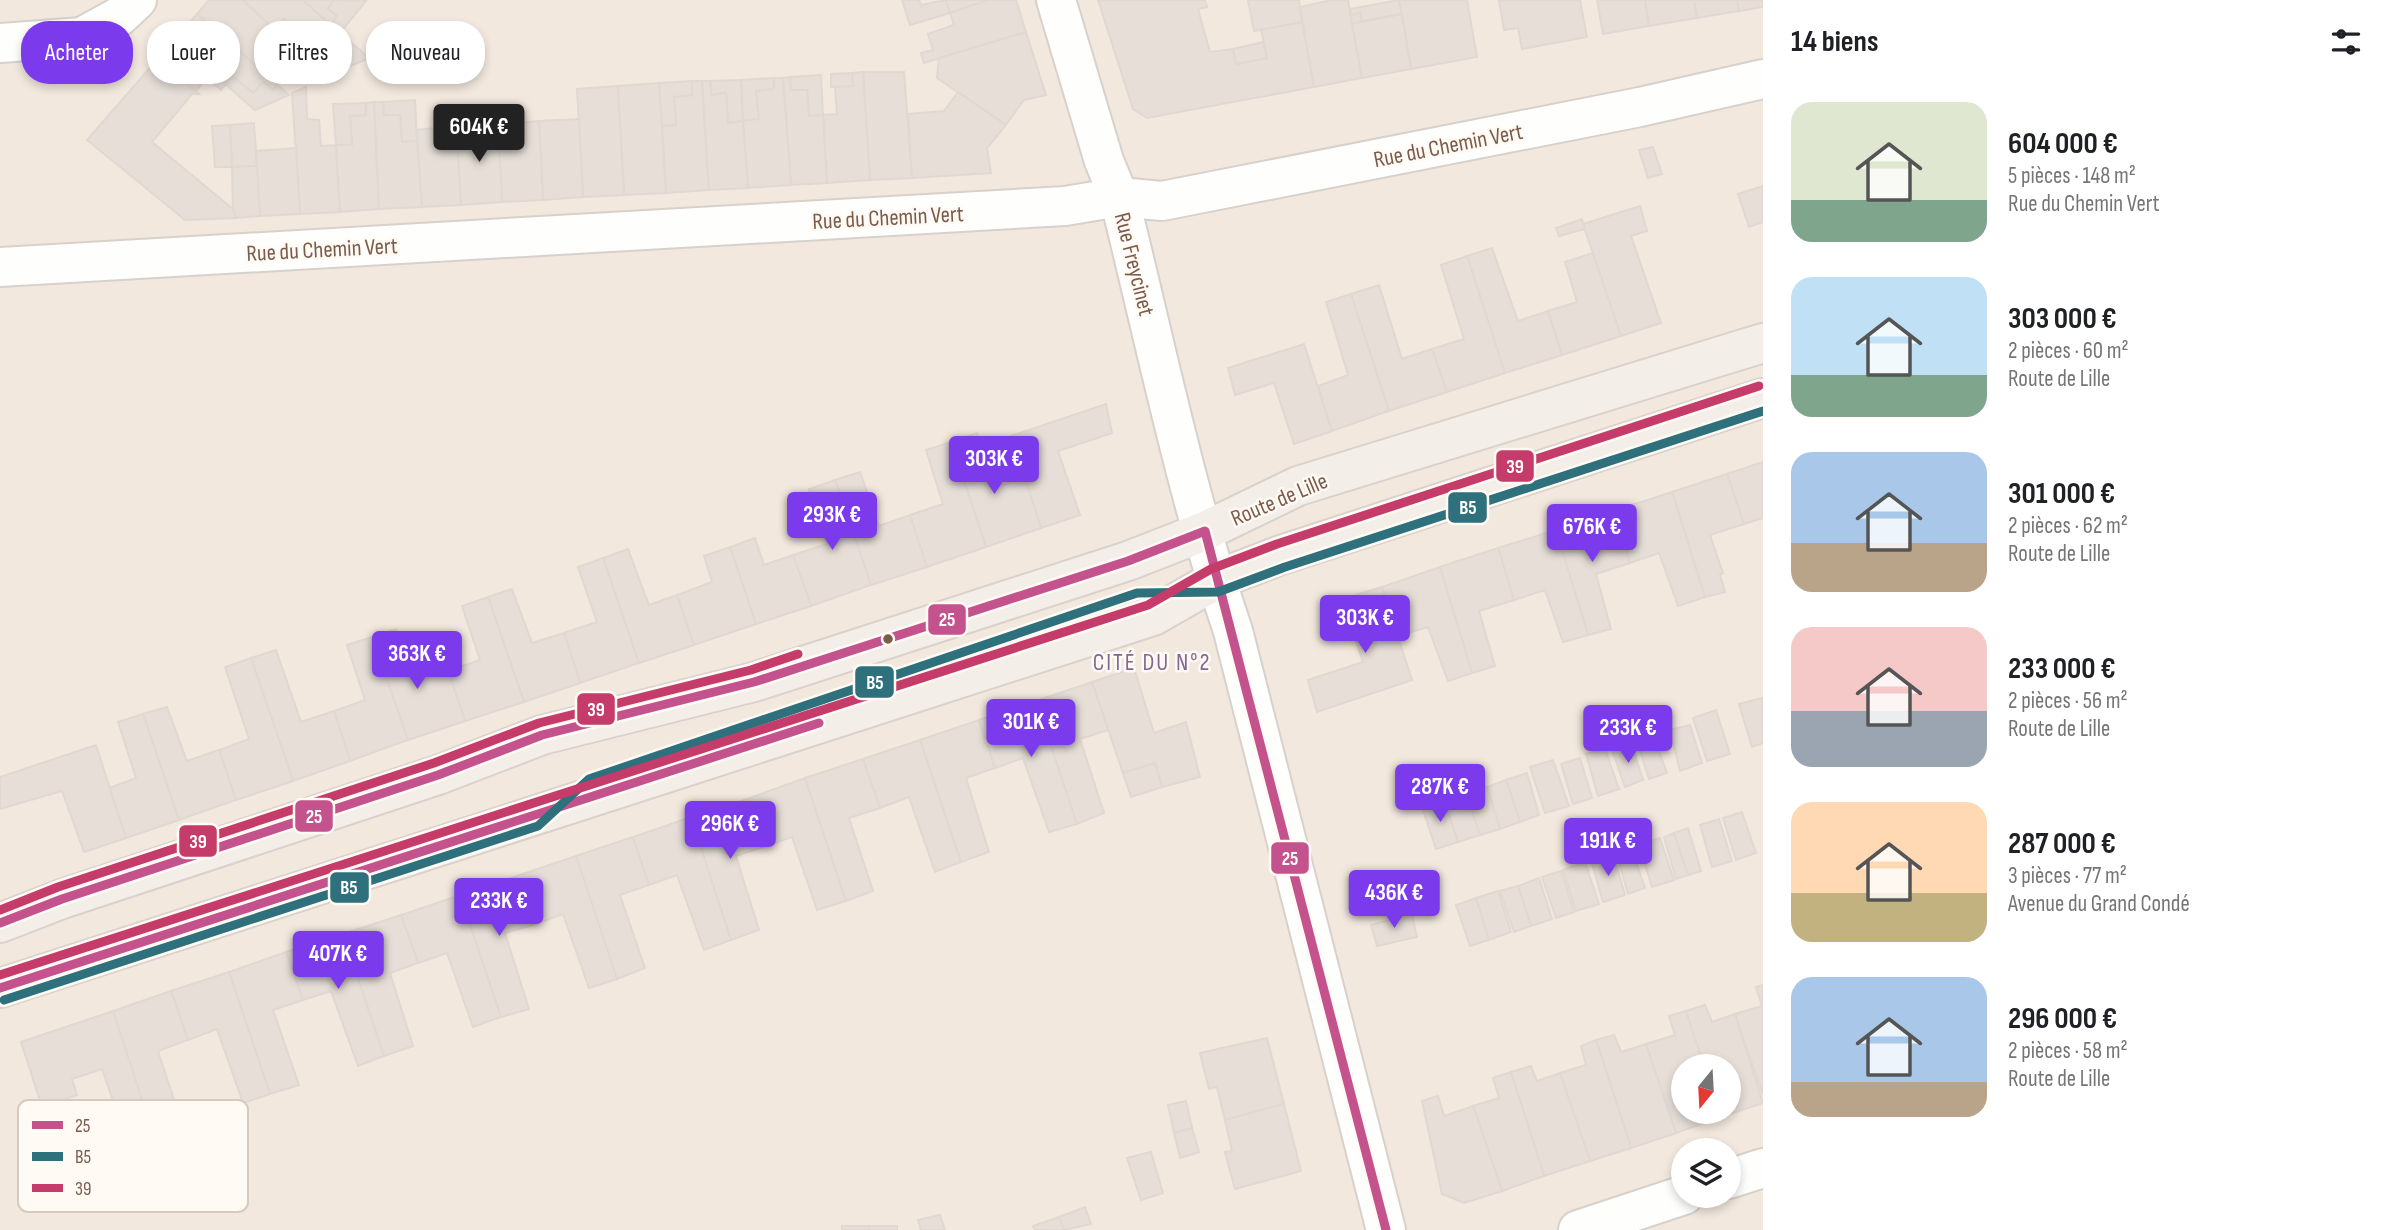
<!DOCTYPE html>
<html lang="fr">
<meta charset="utf-8">
<style>
:root{--surface:#fff;--page:#f2f2f2;--text:#202124;--muted:#757577;--accent:#7c3aed}
body{margin:0;font-family:"Sofia Sans Condensed",sans-serif;background:var(--page);color:var(--text);height:100vh;display:flex;flex-direction:column;font-size:26px;white-space:nowrap}
*{box-sizing:border-box;margin:0}
p{font-size:23px;color:var(--muted)}
.icon{flex:none;width:38px;height:38px;fill:none;stroke:currentColor;stroke-width:2;stroke-linecap:round;stroke-linejoin:round}
.map{position:relative;flex:1;overflow:hidden}
.panel{display:flex;flex-direction:column;background:var(--surface);width:630px}
.panel>*{flex:none}
.guide{position:absolute;left:21px;top:21px;width:665px;height:63px;display:flex;gap:14px}
.needle{width:46px;rotate:198deg}
.buttons{position:absolute;left:1671px;top:1054px;display:grid;gap:14px}
.buttons a{display:grid;place-items:center;width:70px;height:70px;border-radius:50%;background:var(--surface);box-shadow:0 4px 10px #0003;font-size:35px}
.price{position:absolute;translate:-50% -60px;padding:0 16px;border-radius:7px;background:var(--accent);color:#fff;font-size:23px;line-height:46px;filter:drop-shadow(0 2px 4px #0008)}
.price::after{content:'';position:absolute;left:50%;top:42px;width:21px;height:16px;margin-left:-10px;background:inherit;clip-path:polygon(0 0,100% 0,50% 100%)}
.price.current{background:#222;color:#fff}
ul{padding:0;list-style:none}
li{display:flex;align-items:center;gap:21px;height:175px;padding:0 28px}
li span{display:grid;place-items:center;flex:none;width:196px;height:140px;border-radius:21px;color:#555}
li>.icon{margin-inline-start:auto}
span .icon{width:84px;height:84px;fill:#fffc;stroke-width:1}
li b{font-size:30px}
h2{display:flex;justify-content:space-between;align-items:center;height:84px;padding:0 28px;font-size:30px}
.tag{padding:0 24px;border-radius:28px;background:var(--surface);box-shadow:0 4px 10px #0003;font-size:24px;line-height:63px}
.tag.current{background:var(--accent);color:#fff}
main{display:flex;flex:1;min-height:0}
.map>svg:first-child{display:block}
.residential{fill:#f2e8de;fill-rule:evenodd}
.building{fill:#e6ded7;stroke:#e2d8d2;stroke-width:2}
.lines{fill:none;stroke-linecap:round;stroke-linejoin:round}
.minor-casing{stroke:#d7d1cb;stroke-width:42}
.major-casing{stroke:#dad1cc;stroke-width:42}
.minor{stroke:#fefefd;stroke-width:38}
.major{stroke:#f3eee8;stroke-width:38}
.bus-1-casing{stroke:#fffaf3;stroke-width:14}
.bus-2-casing{stroke:#fffaf3;stroke-width:14}
.bus-3-casing{stroke:#fffaf3;stroke-width:14}
.bus-1{stroke:#c4538d;stroke-width:9}
.bus-2{stroke:#2e707c;stroke-width:9}
.bus-3{stroke:#c53b6a;stroke-width:9}
.bus-dot{fill:#7a5c4d;stroke:#fffaf3;stroke-width:2.5}
.labels{text-anchor:middle;stroke-width:5;stroke-linejoin:round;paint-order:stroke}
.street-label{font-size:23px;fill:#7a5c4d;stroke:#fffaf3}
.neighbourhood-label{font-size:24px;letter-spacing:2px;fill:#846695;stroke:#fffaf3}
.key{fill:#fffaf3;stroke:#d7cbc1;stroke-width:2}
.key-label{font-size:19px;fill:#7a5c4d}
.line-badge{stroke:#fffaf3;stroke-width:2.5}
.badge-label{font-size:19px;text-anchor:middle;font-weight:bold;fill:#fff}
</style>
<main>
<div class="map">
<svg width="1763" height="1230" viewBox="0 0 1763 1230">
<rect width="100%" height="100%" fill="#f9f5f0"/>
<path class="residential" d="M 0,0 L 1763,0 L 1763,1230 L 0,1230 ZM 1684,1066 L 1729,1066 L 1729,1111 L 1684,1111 ZM 1684,1150 L 1729,1150 L 1729,1195 L 1684,1195 Z"/>
<g class="building">
<polygon points="209,0 243,0 275,30 267,40 285,56 275,68 284,76 277,84 197,14"/>
<polygon points="243,0 303,0 331,25 326,31 314,22 304,35 284,19 275,30"/>
<polygon points="303,0 334,0 328,8 337,16 331,25"/>
<polygon points="334,0 366,1 340,33 331,25 337,16 328,8"/>
<polygon points="902,0 919,0 921,5 946,0 950,13 910,25"/>
<polygon points="946,0 988,0 950,13"/>
<polygon points="988,0 1016,0 1026,32 924,63 921,53 933,50 928,34 954,25 950,13"/>
<polygon points="1098,0 1205,0 1207,7 1198,9 1210,52 1233,49 1236,64 1267,58 1261,29 1302,22 1314,87 1147,118 1133,109"/>
<polygon points="1248,0 1299,0 1302,22 1254,31"/>
<polygon points="1332,0 1348,0 1362,78 1314,87 1300,7"/>
<polygon points="1399,0 1402,14 1362,21 1360,13 1351,15 1350,9"/>
<polygon points="1399,0 1467,0 1477,57 1411,69"/>
<polygon points="1499,0 1580,0 1587,37 1522,49 1518,28 1504,30"/>
<polygon points="1597,0 1645,0 1649,26 1603,34"/>
<polygon points="1645,0 1694,0 1697,18 1649,26"/>
<polygon points="1694,0 1737,0 1739,11 1697,18"/>
<polygon points="1737,0 1763,0 1763,7 1739,11"/>
<polygon points="1360,13 1362,21 1352,24 1351,15"/>
<polygon points="197,14 277,84 273,90 263,82 253,93 232,76 221,90 169,46"/>
<polygon points="1402,14 1411,69 1362,78 1352,24"/>
<polygon points="331,25 369,58 328,76 304,55"/>
<polygon points="1026,32 1046,95 1024,100 1006,125 937,78 939,58"/>
<polygon points="1263,42 1267,58 1236,64 1233,49"/>
<polygon points="169,46 198,71 186,83 199,94 192,94 152,142 233,209 236,218 185,220 87,140"/>
<polygon points="198,71 207,78 196,91 186,83"/>
<polygon points="863,72 904,72 912,178 870,180"/>
<polygon points="863,72 870,180 827,183 823,115 837,114 835,87 853,86 852,73"/>
<polygon points="852,73 853,86 831,87 831,74"/>
<polygon points="821,75 823,115 809,116 807,90 791,90 790,77"/>
<polygon points="232,76 253,93 263,82 273,90 277,84 289,95 255,110 225,84"/>
<polygon points="790,77 791,90 807,90 809,116 823,115 827,183 791,185 783,78"/>
<polygon points="774,78 774,89 756,91 759,119 743,121 741,80"/>
<polygon points="774,78 783,78 791,185 748,188 743,121 759,119 756,91 774,89"/>
<polygon points="741,80 743,121 728,123 726,93 711,95 710,81"/>
<polygon points="692,81 702,81 709,190 666,193 662,126 676,125 674,97 692,95"/>
<polygon points="692,81 692,95 674,97 676,125 662,126 659,83"/>
<polygon points="702,81 710,81 711,95 726,93 728,123 743,121 748,188 709,190"/>
<polygon points="659,83 666,193 624,195 618,86"/>
<polygon points="618,86 624,195 583,197 577,89"/>
<polygon points="306,87 307,119 319,120 321,146 336,145 340,212 300,214 292,93"/>
<polygon points="958,92 1006,125 987,148 991,173 912,178 908,114 944,111"/>
<polygon points="415,100 417,141 402,142 400,115 384,115 383,102"/>
<polygon points="374,102 379,209 340,212 336,145 352,145 350,116 366,115 366,103"/>
<polygon points="374,102 383,102 384,115 400,115 402,142 417,141 422,207 379,209"/>
<polygon points="366,103 366,115 350,116 352,145 336,145 333,104"/>
<polygon points="579,119 583,197 543,200 539,121"/>
<polygon points="539,121 543,200 502,202 498,124"/>
<polygon points="254,123 257,166 232,167 230,125"/>
<polygon points="498,124 502,202 461,205 456,126"/>
<polygon points="230,125 232,167 215,167 212,126"/>
<polygon points="456,126 461,205 422,207 417,130"/>
<polygon points="1653,147 1662,174 1648,178 1639,150"/>
<polygon points="296,148 300,214 260,216 256,151"/>
<polygon points="257,166 260,216 236,218 233,209 232,167"/>
<polygon points="1763,186 1763,222 1749,227 1738,194"/>
<polygon points="1640,206 1647,231 1631,236 1661,323 1621,336 1583,224"/>
<polygon points="1582,219 1585,229 1559,236 1556,228"/>
<polygon points="1492,248 1518,321 1548,311 1562,355 1505,373 1467,256"/>
<polygon points="1593,253 1621,336 1562,355 1548,311 1577,302 1565,262"/>
<polygon points="1467,256 1505,373 1447,392 1432,349 1464,339 1441,265"/>
<polygon points="1379,285 1402,359 1432,349 1447,392 1389,411 1351,294"/>
<polygon points="1351,294 1389,411 1332,431 1318,386 1348,375 1326,302"/>
<polygon points="1304,344 1332,431 1294,444 1274,383 1235,395 1228,368"/>
<polygon points="1106,404 1112,433 1058,451 1080,515 1041,528 1011,436"/>
<polygon points="977,433 995,487 1025,478 1041,528 986,547 951,442"/>
<polygon points="951,442 986,547 927,567 910,515 943,504 926,450"/>
<polygon points="1763,462 1763,518 1744,524 1727,474"/>
<polygon points="860,472 879,526 910,515 927,567 871,585 835,480"/>
<polygon points="1727,474 1744,524 1710,535 1723,573 1720,575 1725,592 1705,597 1672,492"/>
<polygon points="835,480 871,585 811,606 793,555 827,544 809,489"/>
<polygon points="1672,492 1705,597 1678,606 1659,553 1630,563 1613,511"/>
<polygon points="1613,511 1630,563 1596,574 1611,629 1588,635 1556,530"/>
<polygon points="1556,530 1588,635 1563,642 1545,590 1514,600 1498,548"/>
<polygon points="755,538 764,565 793,555 811,606 756,624 730,547"/>
<polygon points="730,547 756,624 694,645 677,595 712,582 704,556"/>
<polygon points="1498,548 1514,600 1479,611 1495,666 1472,673 1440,567"/>
<polygon points="628,549 649,605 677,595 694,645 639,663 603,558"/>
<polygon points="603,558 639,663 580,683 564,633 597,622 578,567"/>
<polygon points="1440,567 1472,673 1448,681 1428,627 1398,636 1382,587"/>
<polygon points="1382,587 1412,680 1317,712 1308,680 1363,662 1342,599"/>
<polygon points="512,589 532,643 564,633 580,683 524,702 488,597"/>
<polygon points="488,597 524,702 465,721 448,671 480,660 462,606"/>
<polygon points="396,629 417,682 448,671 465,721 408,740 372,637"/>
<polygon points="372,637 408,740 350,761 334,711 365,700 347,645"/>
<polygon points="276,650 301,722 334,711 350,761 293,781 251,658"/>
<polygon points="251,658 293,781 236,800 219,750 249,739 225,667"/>
<polygon points="1134,668 1154,733 1186,722 1200,777 1162,787 1155,763 1123,773 1092,682"/>
<polygon points="1092,682 1108,730 1080,739 1104,813 1077,824 1036,701"/>
<polygon points="1762,698 1763,743 1752,747 1739,704"/>
<polygon points="1036,701 1077,824 1049,832 1023,758 995,768 979,720"/>
<polygon points="167,707 187,761 219,750 236,800 179,820 143,714"/>
<polygon points="1716,710 1730,754 1707,761 1693,718"/>
<polygon points="143,714 179,820 126,838 109,788 136,778 118,722"/>
<polygon points="979,720 995,768 966,778 989,852 961,862 920,740"/>
<polygon points="1690,725 1702,763 1680,771 1670,730"/>
<polygon points="1654,737 1667,773 1649,779 1637,741"/>
<polygon points="920,740 961,862 935,872 909,797 880,808 863,759"/>
<polygon points="1631,743 1643,780 1625,787 1612,750"/>
<polygon points="96,745 126,838 84,852 62,791 0,809 0,777"/>
<polygon points="1605,749 1619,789 1598,796 1586,754"/>
<polygon points="1580,758 1592,798 1573,804 1561,764"/>
<polygon points="863,759 880,808 849,818 873,891 846,901 805,778"/>
<polygon points="1553,760 1569,806 1545,813 1530,767"/>
<polygon points="1155,763 1162,787 1131,797 1123,773"/>
<polygon points="1527,773 1539,815 1520,822 1506,780"/>
<polygon points="805,778 846,901 817,910 792,837 763,847 747,799"/>
<polygon points="1506,780 1520,822 1500,829 1487,787"/>
<polygon points="1487,787 1500,829 1480,835 1466,793"/>
<polygon points="1466,793 1480,835 1458,842 1444,800"/>
<polygon points="747,799 763,847 736,856 759,930 731,940 691,817"/>
<polygon points="1444,800 1458,842 1436,849 1422,807"/>
<polygon points="1742,812 1756,853 1736,860 1723,818"/>
<polygon points="691,817 731,940 704,950 677,875 649,885 633,837"/>
<polygon points="1719,819 1732,861 1712,867 1700,825"/>
<polygon points="1688,828 1701,871 1688,875 1674,833"/>
<polygon points="1674,833 1688,875 1676,879 1664,837"/>
<polygon points="633,837 649,885 620,895 645,968 617,979 576,856"/>
<polygon points="1660,838 1674,880 1652,887 1639,845"/>
<polygon points="1631,848 1645,888 1628,894 1616,852"/>
<polygon points="1613,853 1625,895 1603,902 1591,860"/>
<polygon points="576,856 617,979 589,988 563,914 533,925 517,876"/>
<polygon points="1585,862 1599,904 1576,911 1563,870"/>
<polygon points="1561,871 1574,912 1556,918 1542,877"/>
<polygon points="517,876 533,925 505,933 529,1009 501,1017 460,895"/>
<polygon points="1539,878 1552,919 1531,926 1518,886"/>
<polygon points="1518,886 1531,926 1514,932 1500,891"/>
<polygon points="1498,891 1511,932 1489,940 1476,898"/>
<polygon points="460,895 501,1017 473,1027 447,953 418,963 401,915"/>
<polygon points="1476,898 1489,940 1470,946 1456,905"/>
<polygon points="1412,914 1417,937 1377,946 1371,925"/>
<polygon points="401,915 418,963 390,973 413,1046 384,1056 343,934"/>
<polygon points="343,934 384,1056 358,1066 331,991 303,1000 286,952"/>
<polygon points="286,952 303,1000 273,1010 299,1085 270,1094 229,972"/>
<polygon points="229,972 270,1094 243,1103 217,1029 188,1040 171,991"/>
<polygon points="1763,985 1763,1095 1735,1014 1762,1006 1756,987"/>
<polygon points="171,991 188,1040 158,1051 182,1124 153,1135 113,1011"/>
<polygon points="1705,1005 1712,1022 1735,1014 1763,1103 1721,1117 1719,1111 1729,1111 1729,1066 1704,1066 1686,1011"/>
<polygon points="113,1011 174,1197 133,1210 113,1147 128,1144 102,1069 72,1079 77,1095 42,1107 21,1042"/>
<polygon points="1686,1011 1704,1066 1684,1066 1684,1111 1719,1111 1721,1117 1676,1133 1646,1044 1675,1035 1669,1016"/>
<polygon points="1614,1035 1621,1052 1646,1044 1676,1133 1631,1148 1596,1040"/>
<polygon points="1267,1038 1284,1104 1225,1120 1217,1087 1209,1089 1200,1053"/>
<polygon points="1596,1040 1631,1148 1590,1161 1560,1073 1586,1065 1581,1046"/>
<polygon points="1531,1066 1537,1081 1560,1073 1590,1161 1544,1176 1511,1072"/>
<polygon points="1511,1072 1544,1176 1502,1191 1473,1106 1499,1098 1493,1078"/>
<polygon points="1438,1096 1444,1116 1473,1106 1502,1191 1464,1203 1442,1194 1422,1101"/>
<polygon points="1186,1101 1192,1128 1174,1133 1168,1105"/>
<polygon points="1284,1104 1301,1171 1235,1189 1225,1152 1232,1151 1225,1120"/>
<polygon points="1192,1128 1199,1152 1180,1158 1174,1133"/>
<polygon points="1151,1152 1163,1193 1141,1200 1127,1158"/>
<polygon points="1085,1207 1091,1224 1064,1230 1059,1217"/>
<polygon points="940,1215 945,1230 921,1230 918,1220"/>
<polygon points="1059,1217 1064,1230 1035,1230 1033,1226"/>
<rect x="842" y="1226" width="27" height="4"/>
<rect x="869" y="1226" width="28" height="4"/>
</g>
<g class="lines">
<defs>
<g id="minor">
<path d="M 1056,0 L 1104,161 L 1119,197 C 1155,341 1185,490 1233,631 L 1386,1230"/>
<polyline points="0,43 82,37 120,16 137,0"/>
<polyline points="0,267 1065,206 1119,197 1162,201 1640,107 1763,79"/>
<polyline points="1729,1179 1763,1168"/>
<polyline points="1578,1230 1684,1195"/>
</g>
<g id="major">
<polyline points="0,923 62,899 438,775 542,735 754,682 1128,561 1205,531 1298,486 1763,343"/>
<polyline points="0,988 1153,616 1216,580 1281,555 1763,398"/>
</g>
</defs>
<use href="#minor" class="minor-casing"/>
<use href="#major" class="major-casing"/>
<use href="#minor" class="minor"/>
<use href="#major" class="major"/>
<defs>
<g id="bus-1">
<polyline points="0,923 62,899 438,775 542,735 754,682 1128,561 1205,531 1386,1230"/>
<polyline points="0,988 819,723"/>
</g>
<polyline id="bus-2" points="4,1000 538,826 589,779 1137,593 1218,592 1285,567 1763,411"/>
<g id="bus-3">
<polyline points="0,910 58,887 434,763 539,723 751,670 798,654"/>
<polyline points="0,975 1148,605 1211,569 1277,544 1759,386"/>
</g>
</defs>
<use href="#bus-1" class="bus-1-casing"/>
<use href="#bus-2" class="bus-2-casing"/>
<use href="#bus-3" class="bus-3-casing"/>
<use href="#bus-1" class="bus-1"/>
<use href="#bus-2" class="bus-2"/>
<use href="#bus-3" class="bus-3"/>
</g>
<circle class="bus-dot" cx="888" cy="639" r="6"/>
<g class="labels">
<g class="street-label">
<text transform="translate(1448 145) rotate(-11)" y="8">Rue du Chemin Vert</text>
<text transform="translate(888 217) rotate(-3)" y="8">Rue du Chemin Vert</text>
<text transform="translate(322 249) rotate(-3)" y="8">Rue du Chemin Vert</text>
<text transform="translate(1135 264) rotate(76)" y="8">Rue Freycinet</text>
<text transform="translate(1279 499) rotate(-23)" y="8">Route de Lille</text>
</g>
<g class="neighbourhood-label">
<text x="1152" y="670">CITÉ DU N°2</text>
</g>
</g>
<rect x="18" y="1100" width="230" height="112" rx="10" class="key"/>
<rect x="32" y="1121" width="31" height="8" fill="#c4538d"/>
<rect x="32" y="1152" width="31" height="9" fill="#2e707c"/>
<rect x="32" y="1184" width="31" height="8" fill="#c53b6a"/>
<g class="key-label">
<text x="75" y="1132">25</text>
<text x="75" y="1163">B5</text>
<text x="75" y="1195">39</text>
</g>
<g class="line-badge">
<rect x="1495" y="449" width="40" height="34" rx="7" fill="#c53b6a"/>
<rect x="1447" y="491" width="41" height="33" rx="7" fill="#2e707c"/>
<rect x="927" y="603" width="40" height="33" rx="7" fill="#c4538d"/>
<rect x="854" y="665" width="41" height="34" rx="7" fill="#2e707c"/>
<rect x="576" y="692" width="40" height="34" rx="7" fill="#c53b6a"/>
<rect x="294" y="799" width="40" height="34" rx="7" fill="#c4538d"/>
<rect x="178" y="824" width="40" height="34" rx="7" fill="#c53b6a"/>
<rect x="1270" y="841" width="40" height="34" rx="7" fill="#c4538d"/>
<rect x="329" y="871" width="41" height="33" rx="7" fill="#2e707c"/>
</g>
<g class="badge-label">
<text x="1515" y="473">39</text>
<text x="1468" y="514">B5</text>
<text x="947" y="626">25</text>
<text x="875" y="689">B5</text>
<text x="596" y="716">39</text>
<text x="314" y="823">25</text>
<text x="198" y="848">39</text>
<text x="1290" y="865">25</text>
<text x="349" y="894">B5</text>
</g>
</svg>
<div class="buttons">
<a><svg class="needle" viewBox="-14 -14 28 28"><path d="M0-13l5 13h-10z" fill="#e53935"/><path d="M0 13l5-13h-10z" fill="#757577"/></svg></a>
<a><svg class="icon" aria-label="layers" viewBox="0 0 24 24"><path d="M12 4l9 5-9 5-9-5zM3 14l9 5 9-5"/></svg></a>
</div>
<b class="price current" style="left:479px;top:164px">604K €</b>
<b class="price" style="left:994px;top:496px">303K €</b>
<b class="price" style="left:832px;top:552px">293K €</b>
<b class="price" style="left:1592px;top:564px">676K €</b>
<b class="price" style="left:1365px;top:655px">303K €</b>
<b class="price" style="left:417px;top:691px">363K €</b>
<b class="price" style="left:1031px;top:759px">301K €</b>
<b class="price" style="left:1628px;top:765px">233K €</b>
<b class="price" style="left:1440px;top:824px">287K €</b>
<b class="price" style="left:730px;top:861px">296K €</b>
<b class="price" style="left:1608px;top:878px">191K €</b>
<b class="price" style="left:1394px;top:930px">436K €</b>
<b class="price" style="left:499px;top:938px">233K €</b>
<b class="price" style="left:338px;top:991px">407K €</b>
<div class="guide">
<a class="tag current">Acheter</a>
<a class="tag">Louer</a>
<a class="tag">Filtres</a>
<a class="tag">Nouveau</a>
</div>
</div>
<section class="panel">
<h2>14 biens<svg class="icon" aria-label="filters" viewBox="0 0 24 24"><path d="M4 7h16M4 17h16"/><circle cx="9" cy="7" r="2"/><circle cx="15" cy="17" r="2"/></svg></h2>
<ul>
<li><span style="background:linear-gradient(#dfe7d0 70%,#7fa58c 0)"><svg class="icon" aria-label="home" viewBox="0 0 24 24"><path d="M3 11l9-7 9 7M6 9v11h12V9"/></svg></span><div><b>604 000 €</b><p>5 pièces · 148 m²</p><p>Rue du Chemin Vert</p></div></li>
<li><span style="background:linear-gradient(#bfe0f5 70%,#7fa58c 0)"><svg class="icon" aria-label="home" viewBox="0 0 24 24"><path d="M3 11l9-7 9 7M6 9v11h12V9"/></svg></span><div><b>303 000 €</b><p>2 pièces · 60 m²</p><p>Route de Lille</p></div></li>
<li><span style="background:linear-gradient(#a9c7e8 65%,#b9a48a 0)"><svg class="icon" aria-label="home" viewBox="0 0 24 24"><path d="M3 11l9-7 9 7M6 9v11h12V9"/></svg></span><div><b>301 000 €</b><p>2 pièces · 62 m²</p><p>Route de Lille</p></div></li>
<li><span style="background:linear-gradient(#f6c9c9 60%,#9aa5b1 0)"><svg class="icon" aria-label="home" viewBox="0 0 24 24"><path d="M3 11l9-7 9 7M6 9v11h12V9"/></svg></span><div><b>233 000 €</b><p>2 pièces · 56 m²</p><p>Route de Lille</p></div></li>
<li><span style="background:linear-gradient(#ffd9b3 65%,#c2b280 0)"><svg class="icon" aria-label="home" viewBox="0 0 24 24"><path d="M3 11l9-7 9 7M6 9v11h12V9"/></svg></span><div><b>287 000 €</b><p>3 pièces · 77 m²</p><p>Avenue du Grand Condé</p></div></li>
<li><span style="background:linear-gradient(#a9c7e8 75%,#b9a48a 0)"><svg class="icon" aria-label="home" viewBox="0 0 24 24"><path d="M3 11l9-7 9 7M6 9v11h12V9"/></svg></span><div><b>296 000 €</b><p>2 pièces · 58 m²</p><p>Route de Lille</p></div></li>
</ul>
</section>
</main>
